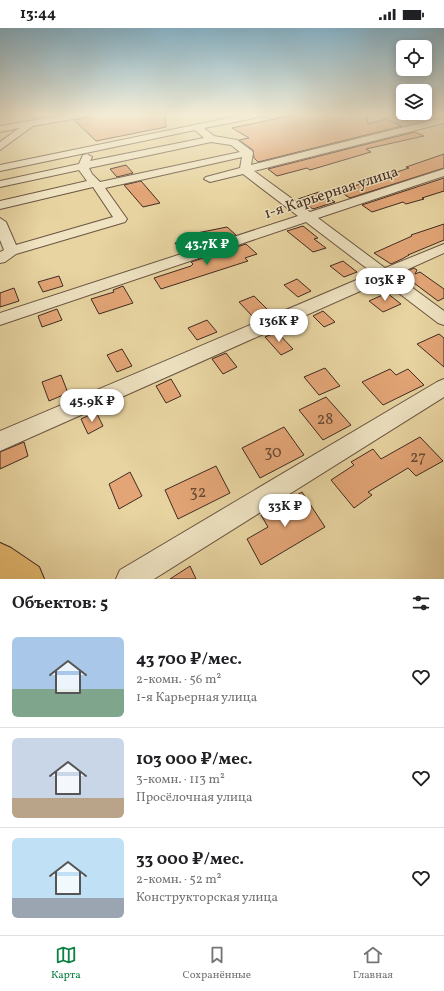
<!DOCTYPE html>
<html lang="ru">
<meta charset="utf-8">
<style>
:root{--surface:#fff;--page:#f6f6f6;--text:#202124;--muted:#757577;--line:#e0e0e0;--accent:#0b8043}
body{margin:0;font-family:Vollkorn,serif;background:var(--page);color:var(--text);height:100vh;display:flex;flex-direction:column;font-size:15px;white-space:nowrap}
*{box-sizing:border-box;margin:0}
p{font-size:13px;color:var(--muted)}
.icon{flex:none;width:22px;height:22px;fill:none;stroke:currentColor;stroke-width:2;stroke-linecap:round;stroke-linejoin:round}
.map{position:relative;height:551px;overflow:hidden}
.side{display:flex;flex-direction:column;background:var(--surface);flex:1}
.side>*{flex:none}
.fabs{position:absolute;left:396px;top:12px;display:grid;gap:8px}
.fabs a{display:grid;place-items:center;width:36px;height:36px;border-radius:6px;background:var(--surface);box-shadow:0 2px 10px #0003;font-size:20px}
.price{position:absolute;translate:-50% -34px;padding:0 9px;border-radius:14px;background:#fff;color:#222;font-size:13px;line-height:26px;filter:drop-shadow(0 1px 2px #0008)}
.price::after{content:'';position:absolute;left:50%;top:24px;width:12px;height:9px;margin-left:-6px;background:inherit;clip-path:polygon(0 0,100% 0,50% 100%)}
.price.active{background:var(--accent);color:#fff}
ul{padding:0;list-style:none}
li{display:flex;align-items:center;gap:12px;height:100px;padding:0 12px}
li+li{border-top:1px solid var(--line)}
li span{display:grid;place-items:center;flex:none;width:112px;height:80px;border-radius:6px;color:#555}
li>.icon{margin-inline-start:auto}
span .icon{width:48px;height:48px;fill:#fffc;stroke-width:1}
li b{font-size:17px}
h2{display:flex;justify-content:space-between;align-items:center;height:48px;padding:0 12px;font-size:17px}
.status{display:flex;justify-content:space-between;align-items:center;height:28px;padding:0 20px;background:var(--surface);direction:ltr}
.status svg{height:11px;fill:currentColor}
.tabs{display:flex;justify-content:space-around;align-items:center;height:56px;border-top:1px solid var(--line);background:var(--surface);font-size:11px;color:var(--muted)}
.tabs a{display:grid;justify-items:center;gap:2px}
.tabs .active{color:var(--accent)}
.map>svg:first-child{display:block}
.building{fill:#e3a576;stroke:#402b22}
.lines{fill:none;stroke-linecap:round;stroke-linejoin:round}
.minor-casing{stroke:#6a5542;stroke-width:2}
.major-casing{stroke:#402b22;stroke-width:2}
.minor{fill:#efe3c2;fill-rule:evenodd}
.major{fill:#e4ba70;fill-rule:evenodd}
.labels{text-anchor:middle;stroke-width:3;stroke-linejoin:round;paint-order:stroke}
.street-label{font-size:15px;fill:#402b22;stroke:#efe3c2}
.near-number-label{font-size:16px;fill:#694a37}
</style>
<div class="status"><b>13:44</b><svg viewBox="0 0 49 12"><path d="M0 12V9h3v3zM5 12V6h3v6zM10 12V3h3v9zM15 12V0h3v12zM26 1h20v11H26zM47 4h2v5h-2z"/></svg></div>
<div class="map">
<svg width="444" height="551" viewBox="0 0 444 551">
<rect width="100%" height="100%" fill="#e7d4a1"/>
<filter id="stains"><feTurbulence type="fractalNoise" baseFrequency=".005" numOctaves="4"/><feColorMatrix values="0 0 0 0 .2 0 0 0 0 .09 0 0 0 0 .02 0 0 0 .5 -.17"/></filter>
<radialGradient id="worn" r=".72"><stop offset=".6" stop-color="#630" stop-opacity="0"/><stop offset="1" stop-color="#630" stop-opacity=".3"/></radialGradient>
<g class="building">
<polygon points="93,86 165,86 166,99 96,113 74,92 84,90"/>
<polygon points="298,86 367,86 368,96 386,91 402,98 258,134 254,130 253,122 239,112 249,110 232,100"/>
<polygon points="415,104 424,108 366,121 371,124 310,142 307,140 277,148 268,141"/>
<polygon points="444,126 444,140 350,170 339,163 409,140 406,139"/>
<polygon points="126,137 133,145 117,149 110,141"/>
<polygon points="444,150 444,163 422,170 424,171 406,176 403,174 372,184 362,177"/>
<polygon points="141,153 160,175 143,179 124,157"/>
<polygon points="319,164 335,174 313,181 298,171"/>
<polygon points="444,196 444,212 408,227 409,227 402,231 391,236 374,225 412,208 411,207"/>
<polygon points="303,198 318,210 314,211 326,220 313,224 287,203"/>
<polygon points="227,199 236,207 182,224 175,215 199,208 197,205"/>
<polygon points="246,216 257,226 245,230 248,233 161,261 154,250 191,238 193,236 191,234"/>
<polygon points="343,233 357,244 344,249 330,238"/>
<polygon points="414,240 417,242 415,246 420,244 444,261 444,270 438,273 406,249 409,248 404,245"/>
<polygon points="59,248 63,258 43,264 38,254"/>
<polygon points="297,251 311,263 298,269 284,257"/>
<polygon points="123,258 133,275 99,286 91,271 114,264 113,262"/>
<polygon points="14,260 19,273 0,279 0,265"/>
<polygon points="387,265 401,276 383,284 369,273"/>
<polygon points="254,268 269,283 254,290 239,274"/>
<polygon points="57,281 62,292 42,299 38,288"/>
<polygon points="323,283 335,294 324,299 313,288"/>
<polygon points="207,292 217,304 197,312 188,300"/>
<polygon points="277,304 293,321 281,327 265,309"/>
<polygon points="439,306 444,310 444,339 417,316"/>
<polygon points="122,321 132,338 117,344 107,327"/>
<polygon points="226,325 237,339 223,346 212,331"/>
<polygon points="325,340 340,358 319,367 304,349"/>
<polygon points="390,341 396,347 408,341 424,357 383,377 362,354"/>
<polygon points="61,347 68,365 49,373 42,354"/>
<polygon points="171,351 181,368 166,375 156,358"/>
<polygon points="326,369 351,397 323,412 299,382"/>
<polygon points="96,384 103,398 88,406 81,391"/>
<polygon points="284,399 304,427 260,450 242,420"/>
<polygon points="420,409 443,433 416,448 408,440 368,464 372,467 354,480 331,452 354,437 351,434 373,421 381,431"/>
<polygon points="24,414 28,428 0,441 0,424"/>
<polygon points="216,438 230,465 178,491 165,462"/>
<polygon points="130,444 142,468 119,481 109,456"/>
<polygon points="302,464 325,499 261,537 247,511 268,499 261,487"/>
<polygon points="190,538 196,551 170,551"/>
</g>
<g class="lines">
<defs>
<g id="minor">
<polygon points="70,86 88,86 84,89 33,98 0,122 0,114 19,100 0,104 0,98"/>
<path d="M 248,86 L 264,86 L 260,89 L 204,100 L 214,108 L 237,112 L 252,123 L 253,125 L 251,137 L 441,90 L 444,91 L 444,95 L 254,143 L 310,184 L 444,141 L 444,148 L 318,190 L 385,240 L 444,216 L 444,225 L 395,247 L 444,283 L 444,297 L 438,295 L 383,253 L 0,423 L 0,403 L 373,245 L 306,194 L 0,297 L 0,285 L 298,188 L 243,146 L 210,154 L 204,151 L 206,149 L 240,140 L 242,129 L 105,160 L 127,191 L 125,194 L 16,226 L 5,234 L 0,235 L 0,224 L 4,222 L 0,212 L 0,190 L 6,194 L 16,217 L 113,189 L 93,159 L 0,181 L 0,173 L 87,153 L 79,142 L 0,159 L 0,153 L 79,136 L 83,127 L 87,126 L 92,129 L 90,133 L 204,110 L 195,102 L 0,143 L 0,137 ZM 211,114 L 231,117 L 240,124 L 100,154 L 92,146 L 89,140 Z"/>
<polygon points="444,351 444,369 154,551 116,551 120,542 437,354"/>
</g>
<polygon id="major" points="0,515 11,520 39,539 44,551 0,551"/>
</defs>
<use href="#minor" class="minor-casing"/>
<use href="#major" class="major-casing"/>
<use href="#minor" class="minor"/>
<use href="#major" class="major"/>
</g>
<linearGradient id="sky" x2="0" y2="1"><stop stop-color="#87b6cd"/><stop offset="0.53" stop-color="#f4ecd5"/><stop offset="1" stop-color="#f4ecd5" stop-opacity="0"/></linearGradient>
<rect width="444" height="163" fill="url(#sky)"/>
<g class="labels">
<g class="street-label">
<text transform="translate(331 164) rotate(-18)" y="5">1-я Карьерная улица</text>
</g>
<g class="near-number-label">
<text x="325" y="396">28</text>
<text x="273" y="429">30</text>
<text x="418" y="434">27</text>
<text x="198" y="469">32</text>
</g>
</g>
<rect width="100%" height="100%" filter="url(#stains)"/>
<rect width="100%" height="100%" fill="url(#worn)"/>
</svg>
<div class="fabs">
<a><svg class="icon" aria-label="locate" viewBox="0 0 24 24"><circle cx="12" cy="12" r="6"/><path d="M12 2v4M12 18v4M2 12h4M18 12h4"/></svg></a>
<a><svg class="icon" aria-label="layers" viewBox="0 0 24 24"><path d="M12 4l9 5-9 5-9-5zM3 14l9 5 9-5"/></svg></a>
</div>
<b class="price active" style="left:207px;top:238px">43.7K ₽</b>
<b class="price" style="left:385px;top:274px">103K ₽</b>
<b class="price" style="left:279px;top:315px">136K ₽</b>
<b class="price" style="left:92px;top:395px">45.9K ₽</b>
<b class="price" style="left:285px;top:500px">33K ₽</b>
</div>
<section class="side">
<h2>Объектов: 5<svg class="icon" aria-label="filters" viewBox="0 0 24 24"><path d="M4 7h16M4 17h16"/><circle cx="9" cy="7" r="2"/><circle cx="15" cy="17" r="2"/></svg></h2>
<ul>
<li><span style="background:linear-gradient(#a9c7e8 65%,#7fa58c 0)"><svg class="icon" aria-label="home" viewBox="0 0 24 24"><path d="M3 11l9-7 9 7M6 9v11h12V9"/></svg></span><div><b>43 700 ₽/мес.</b><p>2-комн. · 56 m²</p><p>1-я Карьерная улица</p></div><svg class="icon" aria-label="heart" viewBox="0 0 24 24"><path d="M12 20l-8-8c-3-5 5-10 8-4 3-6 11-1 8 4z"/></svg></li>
<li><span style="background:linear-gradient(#c9d6e8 75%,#b9a48a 0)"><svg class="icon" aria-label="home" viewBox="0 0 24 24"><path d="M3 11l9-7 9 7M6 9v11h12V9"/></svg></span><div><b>103 000 ₽/мес.</b><p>3-комн. · 113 m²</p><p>Просёлочная улица</p></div><svg class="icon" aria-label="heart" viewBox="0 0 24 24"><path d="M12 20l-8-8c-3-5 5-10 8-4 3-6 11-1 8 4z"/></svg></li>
<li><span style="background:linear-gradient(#bfe0f5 75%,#9aa5b1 0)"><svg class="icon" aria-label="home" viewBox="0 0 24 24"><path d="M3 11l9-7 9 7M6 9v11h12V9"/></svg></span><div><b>33 000 ₽/мес.</b><p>2-комн. · 52 m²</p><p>Конструкторская улица</p></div><svg class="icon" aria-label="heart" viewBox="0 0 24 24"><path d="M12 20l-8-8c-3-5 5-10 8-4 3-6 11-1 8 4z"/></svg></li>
</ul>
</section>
<nav class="tabs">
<a class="active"><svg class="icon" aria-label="map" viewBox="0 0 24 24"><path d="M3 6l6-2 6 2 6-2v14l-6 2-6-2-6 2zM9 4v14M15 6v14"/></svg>Карта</a>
<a><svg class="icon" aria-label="saved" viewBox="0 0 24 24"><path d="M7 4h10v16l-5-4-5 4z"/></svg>Сохранённые</a>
<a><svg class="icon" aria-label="home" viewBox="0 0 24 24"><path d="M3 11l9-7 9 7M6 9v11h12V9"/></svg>Главная</a>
</nav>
